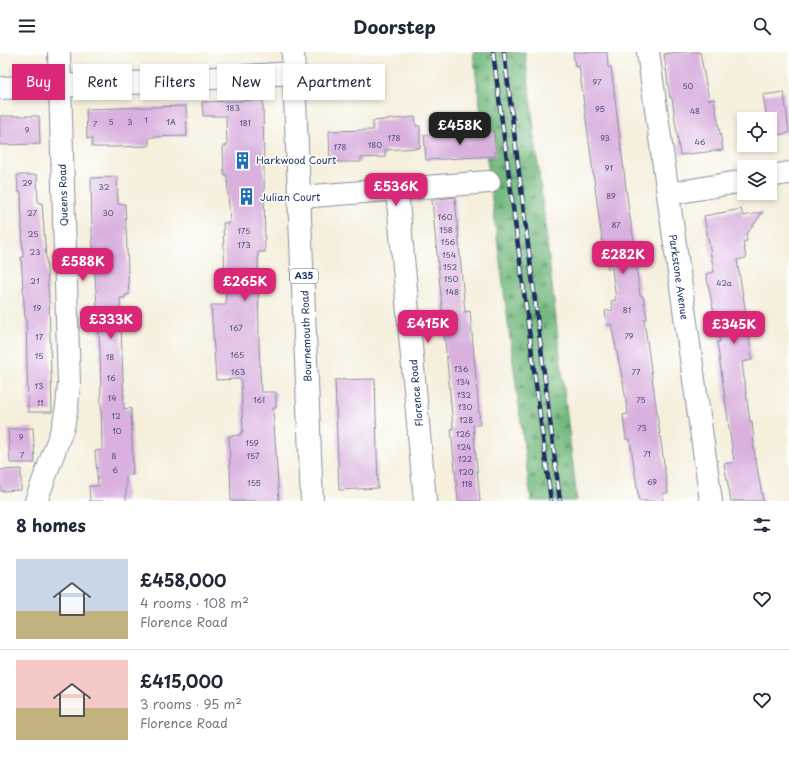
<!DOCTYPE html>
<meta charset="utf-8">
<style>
:root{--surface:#fff;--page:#f6f6f7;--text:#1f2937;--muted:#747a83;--line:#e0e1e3;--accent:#db2777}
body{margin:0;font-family:"Playpen Sans",sans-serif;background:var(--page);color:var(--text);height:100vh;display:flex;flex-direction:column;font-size:15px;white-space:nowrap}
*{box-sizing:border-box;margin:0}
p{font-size:13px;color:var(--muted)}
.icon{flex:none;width:22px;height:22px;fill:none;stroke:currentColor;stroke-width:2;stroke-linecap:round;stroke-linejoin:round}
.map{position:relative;height:449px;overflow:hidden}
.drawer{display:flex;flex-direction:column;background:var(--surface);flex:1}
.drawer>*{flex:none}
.banner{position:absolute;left:12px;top:12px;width:400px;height:36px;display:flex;gap:8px}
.buttons{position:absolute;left:737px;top:60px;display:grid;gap:8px}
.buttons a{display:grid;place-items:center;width:40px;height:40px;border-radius:0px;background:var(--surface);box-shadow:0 2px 6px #0003;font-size:20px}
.price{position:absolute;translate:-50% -34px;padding:0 9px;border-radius:8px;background:var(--accent);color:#fff;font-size:13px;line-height:26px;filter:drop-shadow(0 1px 2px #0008)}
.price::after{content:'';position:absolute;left:50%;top:24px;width:12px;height:9px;margin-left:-6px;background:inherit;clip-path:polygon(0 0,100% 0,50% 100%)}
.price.selected{background:#222;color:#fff}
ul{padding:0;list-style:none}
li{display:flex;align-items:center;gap:12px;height:100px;padding:0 16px}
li+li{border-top:1px solid var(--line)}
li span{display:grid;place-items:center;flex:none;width:112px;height:80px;border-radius:0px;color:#555}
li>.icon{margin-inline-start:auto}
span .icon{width:48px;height:48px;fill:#fffc;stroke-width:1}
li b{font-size:17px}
h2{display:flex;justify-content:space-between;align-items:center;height:48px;padding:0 16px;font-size:17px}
.tag{padding:0 14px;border-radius:0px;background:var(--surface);box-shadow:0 2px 6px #0003;font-size:14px;line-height:36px}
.tag.selected{background:var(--accent);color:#fff}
header{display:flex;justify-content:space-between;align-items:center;height:52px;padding:0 16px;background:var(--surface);font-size:18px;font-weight:700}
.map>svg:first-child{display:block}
.forest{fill:url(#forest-firs);stroke:#48746e}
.building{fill:#d9b0de}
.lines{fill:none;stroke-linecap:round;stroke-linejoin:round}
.minor-casing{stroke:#888f9d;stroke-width:24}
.highway-casing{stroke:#888f9d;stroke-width:24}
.minor{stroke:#fff;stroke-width:22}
.highway{stroke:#fff;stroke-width:22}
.rail-casing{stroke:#1b2f5e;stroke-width:4.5}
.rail{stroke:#fff;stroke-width:3;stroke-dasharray:9;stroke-linecap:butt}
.labels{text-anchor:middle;stroke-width:3;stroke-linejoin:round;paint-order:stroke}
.number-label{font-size:8px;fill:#4a4f7e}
.shield{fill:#fff;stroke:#5f6d8e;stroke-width:1}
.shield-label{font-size:9px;font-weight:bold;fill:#1b2f5e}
.poi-label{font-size:10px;fill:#1b2f5e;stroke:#fff;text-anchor:start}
.street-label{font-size:10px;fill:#1b2f5e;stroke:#fff}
</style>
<header><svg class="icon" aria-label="menu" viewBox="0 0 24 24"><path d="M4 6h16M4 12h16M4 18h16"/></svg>Doorstep<svg class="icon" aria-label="search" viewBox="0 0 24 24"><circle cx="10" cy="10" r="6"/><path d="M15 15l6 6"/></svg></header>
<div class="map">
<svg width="789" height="449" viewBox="0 0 789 449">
<defs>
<pattern id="forest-firs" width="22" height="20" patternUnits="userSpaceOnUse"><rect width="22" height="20" fill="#74b97e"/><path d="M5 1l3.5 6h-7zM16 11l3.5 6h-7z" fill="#5e976a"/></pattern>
</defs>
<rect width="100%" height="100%" fill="#fff"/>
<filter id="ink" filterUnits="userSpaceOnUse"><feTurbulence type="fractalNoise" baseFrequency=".025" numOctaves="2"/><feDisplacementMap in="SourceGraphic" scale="8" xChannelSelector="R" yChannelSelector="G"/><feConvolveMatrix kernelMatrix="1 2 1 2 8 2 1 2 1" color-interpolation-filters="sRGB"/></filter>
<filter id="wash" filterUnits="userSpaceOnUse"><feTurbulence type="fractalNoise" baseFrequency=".012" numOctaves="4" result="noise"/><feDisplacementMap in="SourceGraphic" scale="16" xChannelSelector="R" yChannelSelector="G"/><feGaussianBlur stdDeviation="0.9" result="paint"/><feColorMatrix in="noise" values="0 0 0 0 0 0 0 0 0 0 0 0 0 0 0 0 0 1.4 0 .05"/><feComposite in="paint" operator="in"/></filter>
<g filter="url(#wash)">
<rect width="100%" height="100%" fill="#f5efdc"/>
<polygon class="forest" points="473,0 525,0 577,449 531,449"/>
<g id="blocks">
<g class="building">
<polygon points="573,0 607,0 608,15 611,15 629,160 638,212 636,212 640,244 643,244 647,267 644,267 668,441 663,441 663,449 639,449 630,387 626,387 623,363 628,362 623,330 611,272 607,273 605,259 613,258 611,249 616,248 612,216 608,217 602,188 579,14 575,15"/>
<polygon points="677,0 700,0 709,48 714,47 723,98 680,103 672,46 670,46 664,2"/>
<polygon points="784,40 789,81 770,84 770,67 767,67 763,43"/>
<polygon points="263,48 265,200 258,200 259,294 261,340 276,340 276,356 273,356 279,449 231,449 229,384 241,383 241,380 243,380 241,327 216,328 211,253 226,253 223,171 230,171 227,123 224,123 223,94 227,94 226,64 203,64 202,50"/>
<polygon points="186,54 187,84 149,85 149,94 115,95 92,95 92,86 87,87 86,57"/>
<polygon points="0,64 39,64 40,92 0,93"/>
<polygon points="415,65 416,74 420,74 420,96 385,98 385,105 361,106 361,110 330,110 329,79 373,78 373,69"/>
<polygon points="494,79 496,104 426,108 424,83"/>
<polygon points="17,123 37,123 38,151 42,151 49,247 52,360 28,360 26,266 25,266 21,205 23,205 21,140 18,140"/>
<polygon points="117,125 118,152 125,152 129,243 125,243 125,246 120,246 124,357 131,356 133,423 126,423 126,449 90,449 89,434 98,434 95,399 102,398 100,298 92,181 91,126"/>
<polygon points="455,145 465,260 470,259 480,373 473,373 480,449 458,449 451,377 453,377 452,363 432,148"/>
<polygon points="741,157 743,164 763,160 746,183 747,189 743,190 746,206 737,208 748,273 752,308 742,310 750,370 752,369 754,392 753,392 763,449 731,449 724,412 734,410 717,290 720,290 706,222 714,220 704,164"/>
<polygon points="375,327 378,436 339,438 335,328"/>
<polygon points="33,376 35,411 10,411 8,377"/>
<polygon points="21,417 21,438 1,439 0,418"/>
</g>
</g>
</g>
<g filter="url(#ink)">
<use href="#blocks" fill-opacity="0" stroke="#888f9d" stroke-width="1"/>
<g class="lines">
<defs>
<g id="minor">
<polyline points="648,0 711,449"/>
<polyline points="0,36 153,30 293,21"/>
<polyline points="770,124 789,121"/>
<polyline points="397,138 425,449"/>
<polyline points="668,142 744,129"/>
<polyline points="300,145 489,130"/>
<polyline points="36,449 63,375 67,355 69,332 59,0"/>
</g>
<polyline id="highway" points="293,0 312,449"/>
</defs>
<use href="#minor" class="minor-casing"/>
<use href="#highway" class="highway-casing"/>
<use href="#minor" class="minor"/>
<use href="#highway" class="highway"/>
<defs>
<g id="rail">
<polyline points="493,0 551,449"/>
<polyline points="504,0 560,449"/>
</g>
</defs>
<use href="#rail" class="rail-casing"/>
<use href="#rail" class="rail"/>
</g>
</g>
<defs>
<symbol id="building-bare" viewBox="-9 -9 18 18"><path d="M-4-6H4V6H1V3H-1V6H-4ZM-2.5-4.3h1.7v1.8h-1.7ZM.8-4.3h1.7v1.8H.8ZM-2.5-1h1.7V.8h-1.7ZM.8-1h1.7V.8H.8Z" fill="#1f6fb2" stroke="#fff" stroke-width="2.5" paint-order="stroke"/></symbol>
</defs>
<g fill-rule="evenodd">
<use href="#building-bare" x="230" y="96" width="25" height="25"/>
<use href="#building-bare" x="234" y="132" width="25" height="25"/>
</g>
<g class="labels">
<g class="number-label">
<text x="597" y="33">97</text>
<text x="688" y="37">50</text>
<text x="233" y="59">183</text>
<text x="600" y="60">95</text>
<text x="695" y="62">48</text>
<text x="146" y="71">1</text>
<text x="111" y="73">5</text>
<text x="130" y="73">3</text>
<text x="171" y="73">1A</text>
<text x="245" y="74">181</text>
<text x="95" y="75">7</text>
<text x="27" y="81">9</text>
<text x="394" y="89">178</text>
<text x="605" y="89">93</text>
<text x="700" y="93">46</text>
<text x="375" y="96">180</text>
<text x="340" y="98">178</text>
<text x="609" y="119">91</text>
<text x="27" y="134">29</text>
<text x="104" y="138">32</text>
<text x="611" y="147">89</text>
<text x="32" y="164">27</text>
<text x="108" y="164">30</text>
<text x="445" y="168">160</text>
<text x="616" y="176">87</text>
<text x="446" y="181">158</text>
<text x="244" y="182">175</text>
<text x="33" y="185">25</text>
<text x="448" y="193">156</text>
<text x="244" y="196">173</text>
<text x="35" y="203">23</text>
<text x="449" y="206">154</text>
<text x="450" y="218">152</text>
<text x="451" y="230">150</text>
<text x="35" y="232">21</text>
<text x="724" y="234">42a</text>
<text x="452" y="243">148</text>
<text x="37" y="259">19</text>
<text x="627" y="261">81</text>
<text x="236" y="279">167</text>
<text x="629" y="287">79</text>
<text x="39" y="288">17</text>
<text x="237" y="306">165</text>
<text x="39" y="307">15</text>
<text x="110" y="308">18</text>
<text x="461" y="320">136</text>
<text x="238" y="323">163</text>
<text x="636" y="323">77</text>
<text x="111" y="329">16</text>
<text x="463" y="333">134</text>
<text x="39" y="337">13</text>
<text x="464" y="346">132</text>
<text x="112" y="349">14</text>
<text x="259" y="351">161</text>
<text x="641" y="351">75</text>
<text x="40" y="354">11</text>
<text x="465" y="358">130</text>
<text x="116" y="367">12</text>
<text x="466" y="371">128</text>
<text x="642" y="379">73</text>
<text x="117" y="382">10</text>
<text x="463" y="385">126</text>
<text x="21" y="388">9</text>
<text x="252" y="394">159</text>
<text x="464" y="398">124</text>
<text x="647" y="405">71</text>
<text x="22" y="406">7</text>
<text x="114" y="407">8</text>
<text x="253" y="407">157</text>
<text x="465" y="410">122</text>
<text x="115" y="421">6</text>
<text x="466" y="423">120</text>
<text x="652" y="433">69</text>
<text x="254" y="434">155</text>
<text x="467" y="435">118</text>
</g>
<rect class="shield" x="290" y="217" width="28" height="14" rx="3"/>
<g class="shield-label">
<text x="304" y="227">A35</text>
</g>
<g class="poi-label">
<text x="256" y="112">Harkwood Court</text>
<text x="260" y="149">Julian Court</text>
</g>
<g class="street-label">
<text transform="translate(63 143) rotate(-92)" y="4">Queens Road</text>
<text transform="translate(679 225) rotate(82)" y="4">Parkstone Avenue</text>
<text transform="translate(306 284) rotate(-92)" y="4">Bournemouth Road</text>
<text transform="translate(416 341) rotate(-95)" y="4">Florence Road</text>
</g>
</g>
</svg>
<div class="buttons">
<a><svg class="icon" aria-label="locate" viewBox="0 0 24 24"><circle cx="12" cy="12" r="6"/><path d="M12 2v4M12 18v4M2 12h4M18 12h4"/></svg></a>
<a><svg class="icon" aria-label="layers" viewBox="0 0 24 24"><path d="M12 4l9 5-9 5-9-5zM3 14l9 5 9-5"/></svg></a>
</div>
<b class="price selected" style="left:460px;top:94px">£458K</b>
<b class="price" style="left:396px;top:155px">£536K</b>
<b class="price" style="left:623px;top:223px">£282K</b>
<b class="price" style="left:83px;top:230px">£588K</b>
<b class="price" style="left:245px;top:250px">£265K</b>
<b class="price" style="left:111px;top:288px">£333K</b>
<b class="price" style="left:428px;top:292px">£415K</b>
<b class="price" style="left:734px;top:293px">£345K</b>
<div class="banner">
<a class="tag selected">Buy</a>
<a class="tag">Rent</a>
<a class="tag">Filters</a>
<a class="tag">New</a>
<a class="tag">Apartment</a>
</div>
</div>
<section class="drawer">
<h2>8 homes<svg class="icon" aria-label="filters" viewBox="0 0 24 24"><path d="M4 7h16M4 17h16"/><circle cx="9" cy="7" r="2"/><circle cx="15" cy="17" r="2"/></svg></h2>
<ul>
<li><span style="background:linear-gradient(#c9d6e8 65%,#c2b280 0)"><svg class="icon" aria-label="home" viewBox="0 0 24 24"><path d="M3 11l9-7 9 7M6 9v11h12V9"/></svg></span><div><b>£458,000</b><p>4 rooms · 108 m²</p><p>Florence Road</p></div><svg class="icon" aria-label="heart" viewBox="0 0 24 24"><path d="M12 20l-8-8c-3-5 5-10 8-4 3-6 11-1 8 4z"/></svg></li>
<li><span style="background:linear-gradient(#f6c9c9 60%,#c2b280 0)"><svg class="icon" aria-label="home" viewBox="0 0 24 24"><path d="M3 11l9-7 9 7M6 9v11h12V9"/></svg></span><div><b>£415,000</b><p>3 rooms · 95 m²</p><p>Florence Road</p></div><svg class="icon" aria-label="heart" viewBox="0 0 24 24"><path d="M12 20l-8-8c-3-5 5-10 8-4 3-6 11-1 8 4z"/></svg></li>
</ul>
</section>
